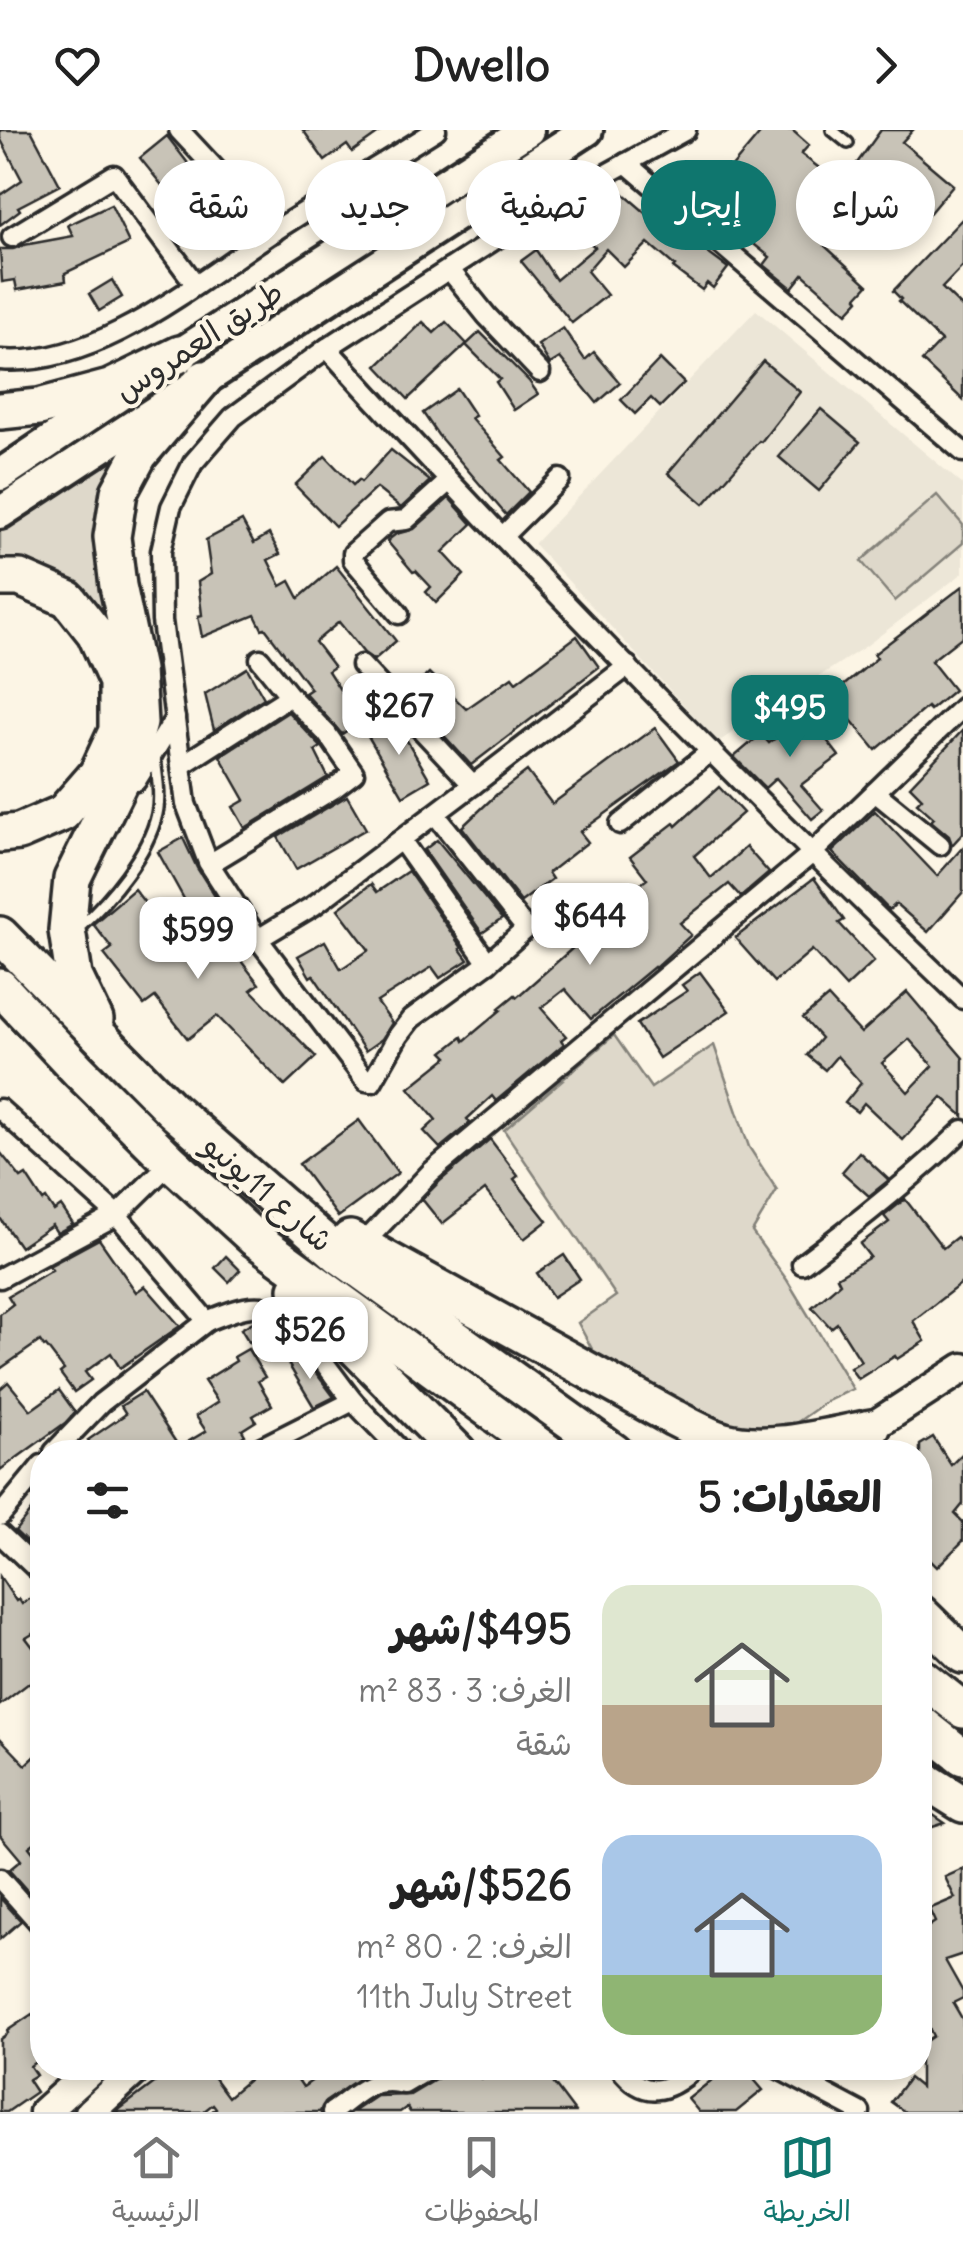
<!DOCTYPE html>
<html lang="ar">
<meta charset="utf-8">
<style>
:root{--surface:#fff;--page:#f2f2f2;--text:#222;--muted:#767676;--line:#e0e0e0;--accent:#0f766e}
body{margin:0;font-family:Delius,"Playpen Sans Arabic",sans-serif;background:var(--page);color:var(--text);direction:rtl;height:100vh;display:flex;flex-direction:column;font-size:38px;white-space:nowrap}
*{box-sizing:border-box;margin:0}
p{font-size:32px;color:var(--muted)}
.icon{flex:none;width:55px;height:55px;fill:none;stroke:currentColor;stroke-width:2;stroke-linecap:round;stroke-linejoin:round}
.map{position:relative;flex:1;overflow:hidden;direction:ltr}
.sheet{position:absolute;left:30px;top:1310px;width:902px;height:640px;display:flex;flex-direction:column;background:var(--surface);border-radius:40px;box-shadow:0 5px 15px #0003;direction:rtl}
.sheet>*{flex:none}
.guide{position:absolute;left:30px;top:30px;width:905px;height:90px;direction:rtl;display:flex;gap:20px}
.price{position:absolute;translate:-50% -85px;padding:0 22px;border-radius:20px;background:#fff;color:#222;font-size:32px;line-height:65px;filter:drop-shadow(0 2px 5px #0008)}
.price::after{content:'';position:absolute;left:50%;top:60px;width:30px;height:22px;margin-left:-15px;background:inherit;clip-path:polygon(0 0,100% 0,50% 100%)}
.price.selected{background:var(--accent);color:#fff}
ul{padding:0;list-style:none}
li{display:flex;align-items:center;gap:30px;height:250px;padding:0 50px}
li span{display:grid;place-items:center;flex:none;width:280px;height:200px;border-radius:30px;color:#555}
li>.icon{margin-inline-start:auto}
span .icon{width:120px;height:120px;fill:#fffc;stroke-width:1}
li b{font-size:42px}
h2{display:flex;justify-content:space-between;align-items:center;height:120px;padding:0 50px;font-size:42px}
.tag{padding:0 35px;border-radius:45px;background:var(--surface);box-shadow:0 5px 15px #0003;font-size:35px;line-height:90px}
.tag.selected{background:var(--accent);color:#fff}
header{display:flex;justify-content:space-between;align-items:center;height:130px;padding:0 50px;background:var(--surface);font-size:45px;font-weight:700}
.menu{display:flex;justify-content:space-around;align-items:center;height:140px;border-top:2px solid var(--line);background:var(--surface);font-size:28px;color:var(--muted)}
.menu a{display:grid;justify-items:center;gap:5px}
.menu .selected{color:var(--accent)}
.map>svg:first-child{display:block}
.built{fill:#ece6d7}
.green{fill:#ded8ca;stroke:#84827a;stroke-width:2.5}
.building{fill:#c8c3b7;stroke:#2b2b2b;stroke-width:2.5;fill-rule:evenodd}
.lines{fill:none;stroke-linecap:round;stroke-linejoin:round}
.lane-casing{stroke:#2b2b2b;stroke-width:16}
.street-casing{stroke:#2b2b2b;stroke-width:25}
.secondary-casing{stroke:#2b2b2b;stroke-width:35}
.primary-casing{stroke:#2b2b2b;stroke-width:38}
.highway-casing{stroke:#2b2b2b;stroke-width:42}
.lane{stroke:#fcf5e5;stroke-width:9}
.street{stroke:#fcf5e5;stroke-width:18}
.secondary{stroke:#fcf5e5;stroke-width:28}
.primary{stroke:#fcf5e5;stroke-width:30}
.highway{stroke:#fcf5e5;stroke-width:35}
.labels{text-anchor:middle;stroke-width:8;stroke-linejoin:round;paint-order:stroke}
.street-label{font-size:32px;fill:#2b2b2b;stroke:#fcf5e5}
</style>
<header><svg class="icon" aria-label="forward" viewBox="0 0 24 24"><path d="M9 5l7 7-7 7"/></svg>Dwello<svg class="icon" aria-label="heart" viewBox="0 0 24 24"><path d="M12 20l-8-8c-3-5 5-10 8-4 3-6 11-1 8 4z"/></svg></header>
<div class="map">
<svg width="963" height="1982" viewBox="0 0 963 1982">
<rect width="100%" height="100%" fill="#fcf5e5"/>
<filter id="ink" filterUnits="userSpaceOnUse"><feTurbulence type="fractalNoise" baseFrequency=".01" numOctaves="2"/><feDisplacementMap in="SourceGraphic" scale="20" xChannelSelector="R" yChannelSelector="G"/><feConvolveMatrix kernelMatrix="1 2 1 2 8 2 1 2 1" color-interpolation-filters="sRGB"/></filter>
<g filter="url(#ink)">
<polygon class="built" points="756,180 963,355 963,443 866,516 718,612 534,414"/>
<g class="green">
<polygon points="142,306 110,355 124,528 85,464 47,440 0,428 0,400"/>
<polygon points="937,365 963,395 963,413 895,471 861,431"/>
<polygon points="614,905 651,958 714,915 749,1017 777,1060 752,1102 787,1150 853,1259 827,1271 792,1296 763,1306 702,1288 598,1230 578,1193 616,1166 504,1000"/>
</g>
<g class="building">
<polygon points="0,0 31,0 60,55 18,77 20,80 0,95 0,65 22,50 0,8"/>
<polygon points="303,0 383,0 352,22 347,15 325,31"/>
<polygon points="763,0 792,0 809,15 801,24 835,50 841,42 847,47 881,0 913,0 902,12 953,55 912,104 895,90 902,82 893,75 908,58 882,36 828,97 835,103 825,116 868,155 857,167 859,170 847,183 803,144 792,158 764,135 770,127 736,100 731,106 698,77"/>
<polygon points="167,6 237,97 209,114 140,28"/>
<polygon points="618,59 653,89 655,87 694,119 697,115 728,138 713,158 707,153 702,160 673,138 675,136 648,113 624,137 606,119 587,141 607,165 572,193 521,131 536,120 556,150 595,117 589,112 594,106 585,97"/>
<polygon points="111,75 129,113 65,143 66,151 17,160 15,150 2,152 0,119 13,119 24,115 73,106 68,95"/>
<polygon points="963,88 963,136 942,158 963,178 963,270 922,231 941,211 899,171 901,169 893,161"/>
<polygon points="112,150 122,167 99,181 89,164"/>
<polygon points="423,192 434,203 446,192 467,214 408,269 377,236"/>
<polygon points="563,198 585,230 594,222 620,253 597,273 560,228 550,234 538,215"/>
<polygon points="480,202 529,251 538,264 514,280 496,252 500,249 466,215"/>
<polygon points="660,229 684,253 660,277 651,268 635,284 621,270"/>
<polygon points="763,231 800,262 761,312 759,311 704,374 668,343"/>
<polygon points="457,259 475,286 471,288 505,327 501,330 529,362 506,385 438,305 423,283"/>
<polygon points="821,279 860,312 819,361 779,327"/>
<polygon points="391,320 430,351 401,378 376,358 335,396 295,355 325,326 353,355 359,350 361,352"/>
<polygon points="449,368 472,394 443,422 464,445 436,473 426,462 431,457 416,441 413,442 387,411 396,404 414,399"/>
<polygon points="242,391 254,413 269,404 280,424 268,430 281,456 290,451 299,468 336,436 396,511 374,530 364,523 339,492 315,512 334,537 328,541 344,566 352,560 368,586 342,604 305,563 311,559 265,498 262,499 255,485 202,507 198,486 202,485 198,452 211,444 206,410"/>
<polygon points="963,456 963,506 931,531 954,560 930,580 927,577 876,620 831,566 877,528 874,524"/>
<polygon points="577,506 599,537 471,635 438,599 440,598 406,565 429,543 466,579 512,547 516,552"/>
<polygon points="247,538 264,568 214,600 205,564"/>
<polygon points="288,582 321,617 315,621 328,647 245,698 233,677 245,670 220,626"/>
<polygon points="807,584 839,626 801,655 823,680 812,689 776,648 765,658 734,627 761,604 769,613"/>
<polygon points="395,590 430,650 403,666 368,606"/>
<polygon points="655,598 679,631 580,702 588,712 548,743 552,749 521,772 462,697 497,664 527,641 552,674"/>
<polygon points="963,600 963,703 952,715 949,706 931,691 934,688 917,673 922,668 910,656"/>
<polygon points="719,657 743,683 694,726 711,748 746,717 769,743 741,767 729,754 680,793 691,805 655,838 654,837 591,889 565,859 541,878 566,906 561,910 564,914 496,971 492,966 467,989 470,993 440,1018 424,1001 436,990 409,958 448,927 443,922 462,907 464,911 501,880 499,878 515,865 517,867 583,809 578,803 647,749 630,727 674,693 676,696"/>
<polygon points="347,666 366,699 296,739 278,707"/>
<polygon points="875,681 937,746 963,717 963,762 928,802 896,774 889,780 832,722"/>
<polygon points="183,708 197,738 218,771 193,785 158,722"/>
<polygon points="437,710 502,789 482,803 424,720"/>
<polygon points="408,741 462,818 460,819 468,830 440,848 432,837 377,872 392,893 382,909 365,921 313,845 310,847 298,826 325,811 341,839 369,820 338,779 371,754 377,762"/>
<polygon points="814,748 844,790 839,793 874,831 846,857 812,820 774,852 735,808"/>
<polygon points="134,759 171,806 202,781 259,854 251,860 316,927 285,956 217,886 188,909 155,867 144,875 104,824 112,818 93,794"/>
<polygon points="700,842 729,881 659,928 637,894 687,861 682,855"/>
<path d="M 907,862 L 963,928 L 963,986 L 942,967 L 903,1010 L 864,973 L 857,982 L 845,973 L 861,953 L 837,926 L 825,940 L 807,925 L 821,908 L 803,888 L 828,867 L 861,903 ZM 909,909 L 933,936 L 908,962 L 882,933 Z"/>
<polygon points="359,990 398,1043 338,1087 299,1034"/>
<polygon points="490,1009 518,1046 514,1049 547,1091 524,1109 485,1060 442,1094 422,1069 440,1051"/>
<polygon points="0,1022 21,1048 26,1045 43,1071 46,1069 54,1081 61,1076 73,1094 57,1103 52,1095 20,1117 0,1088"/>
<polygon points="859,1022 889,1050 869,1066 842,1042"/>
<polygon points="905,1069 943,1118 957,1107 963,1114 963,1152 913,1191 925,1211 897,1229 895,1226 858,1249 850,1238 861,1231 837,1193 831,1198 812,1177 840,1153 837,1147 870,1127 860,1114 889,1092 884,1086"/>
<polygon points="99,1109 136,1162 145,1156 180,1196 120,1238 111,1223 85,1242 91,1250 74,1262 60,1243 64,1240 46,1216 44,1217 40,1211 0,1239 0,1184 13,1174 8,1166 52,1140 49,1136"/>
<polygon points="564,1125 580,1149 553,1167 537,1143"/>
<polygon points="226,1126 240,1140 229,1152 215,1138"/>
<polygon points="258,1189 260,1190 267,1201 249,1212 241,1199"/>
<polygon points="248,1219 265,1247 258,1251 272,1275 253,1286 256,1291 242,1300 245,1305 219,1322 96,1322 88,1310 126,1284 121,1276 143,1262 179,1317 206,1301 196,1286 218,1272 204,1251 236,1231 234,1227"/>
<polygon points="300,1225 307,1237 310,1235 334,1267 314,1277 287,1232"/>
<polygon points="8,1252 31,1280 59,1260 75,1282 65,1293 0,1340 0,1259"/>
<polygon points="933,1307 951,1335 963,1323 963,1374 955,1384 963,1392 963,1411 937,1437 920,1420 920,1315"/>
<polygon points="42,1367 42,1427 15,1401"/>
<polygon points="0,1447 16,1471 19,1469 22,1474 42,1461 42,1493 36,1497 39,1500 26,1508 42,1529 42,1574 29,1553 0,1575"/>
<polygon points="0,1608 26,1635 42,1620 42,1707 29,1717 42,1734 42,1774 40,1775 9,1740 21,1730 0,1705"/>
<polygon points="920,1676 945,1693 920,1701"/>
<polygon points="963,1739 963,1824 945,1830 963,1862 963,1868 953,1873 963,1890 963,1982 905,1982 891,1972 909,1948 920,1957 920,1915 933,1906 920,1881 920,1802 935,1792 929,1779 955,1768 945,1747"/>
<polygon points="0,1768 21,1791 0,1809"/>
<polygon points="42,1880 42,1927 30,1936 36,1945 28,1950 36,1962 7,1982 0,1982 0,1909 8,1903 7,1901 32,1884 34,1886"/>
<polygon points="183,1938 208,1940 228,1967 262,1938 290,1938 303,1957 330,1938 360,1938 365,1945 325,1972 320,1982 211,1982 216,1978 213,1974 203,1982 116,1982 169,1942"/>
<polygon points="443,1938 467,1938 473,1945 477,1942 481,1949 498,1938 542,1938 575,1982 410,1982 407,1977 400,1982 353,1982 377,1966 410,1965 438,1948"/>
<polygon points="727,1938 744,1938 763,1960 736,1982 699,1982 688,1969"/>
</g>
<g class="lines">
<defs>
<g id="lane">
<polyline points="832,0 848,13"/>
<path d="M 80,796 C 110,769 148,724 157,684 C 161,666 157,646 155,628"/>
</g>
<g id="street">
<polyline points="179,0 274,102"/>
<polyline points="626,33 963,322"/>
<polyline points="12,107 114,45 196,155"/>
<polyline points="449,139 487,186 540,242"/>
<path d="M 327,218 C 531,443 744,659 963,869"/>
<path d="M 0,230 C 97,238 196,153 273,102 C 327,67 382,34 436,0"/>
<polyline points="502,407 560,349"/>
<polyline points="399,484 353,430 353,423 388,392 406,390 448,352"/>
<polyline points="361,535 473,655 628,536"/>
<polyline points="182,635 290,566 260,529"/>
<polyline points="136,651 175,588"/>
<polyline points="875,662 940,715"/>
<polyline points="435,684 526,799 488,833 411,889 398,906 372,952 366,951 258,809 208,732 186,674 162,491 161,421 171,377 193,333 233,287 327,218 536,83 686,0"/>
<polyline points="620,694 711,621"/>
<polyline points="401,710 488,833"/>
<polyline points="211,733 333,659 354,643 327,604 290,566"/>
<polyline points="258,809 313,776 473,655"/>
<polyline points="0,979 117,1085 171,1032"/>
<polyline points="361,1116 431,1042 811,724 963,577"/>
<path d="M 802,1134 C 858,1092 912,1049 963,1000"/>
<path d="M 0,1148 L 117,1085 L 207,1191 C 228,1183 253,1170 275,1181 C 298,1192 335,1249 353,1271 C 369,1288 386,1305 402,1322"/>
<polyline points="54,1322 101,1273 207,1191"/>
<polyline points="252,1322 353,1271"/>
<polyline points="0,1386 42,1335"/>
<polyline points="0,1404 42,1444"/>
<polyline points="0,1749 42,1796"/>
<path d="M 620,1938 C 644,1970 668,1963 695,1938"/>
<polyline points="777,1938 860,1982"/>
<path d="M 332,1982 C 358,1964 370,1946 404,1954 L 431,1938"/>
</g>
<g id="secondary">
<polyline points="855,1308 963,1238"/>
<polyline points="44,1982 93,1938"/>
<polyline points="90,1982 138,1938"/>
</g>
<g id="primary">
<polyline points="0,345 180,224 528,0"/>
<polyline points="0,383 587,0"/>
</g>
<g id="highway">
<polyline points="0,281 39,277 110,258 180,224"/>
<polyline points="0,448 20,448 68,469 95,503 117,552 117,601 97,644 63,683 19,702 0,704"/>
<polyline points="0,805 171,979 339,1125 614,1322"/>
<polyline points="0,857 79,941 171,1032 254,1108 547,1322"/>
<polyline points="95,890 74,846 67,800 72,749 126,639 139,593 136,540 118,456 112,407 119,362 139,325 204,249"/>
<path d="M 350,1109 L 674,1288 C 690,1296 707,1306 724,1311 C 771,1323 825,1306 872,1298"/>
<polyline points="297,1159 458,1322"/>
<polyline points="920,1483 963,1525"/>
<polyline points="920,1546 963,1580"/>
<polyline points="920,1593 963,1627"/>
<polyline points="920,1647 963,1674"/>
</g>
</defs>
<use href="#lane" class="lane-casing"/>
<use href="#street" class="street-casing"/>
<use href="#secondary" class="secondary-casing"/>
<use href="#primary" class="primary-casing"/>
<use href="#highway" class="highway-casing"/>
<use href="#lane" class="lane"/>
<use href="#street" class="street"/>
<use href="#secondary" class="secondary"/>
<use href="#primary" class="primary"/>
<use href="#highway" class="highway"/>
</g>
</g>
<g class="labels">
<g class="street-label">
<text transform="translate(199 211) rotate(-33)" y="11">طريق العمروس</text>
<text transform="translate(268 1063) rotate(41)" y="11">شارع 11يونيو</text>
</g>
</g>
</svg>
<b class="price" style="left:399px;top:628px">$267</b>
<b class="price selected" style="left:790px;top:630px">$495</b>
<b class="price" style="left:590px;top:838px">$644</b>
<b class="price" style="left:198px;top:852px">$599</b>
<b class="price" style="left:310px;top:1252px">$526</b>
<div class="guide">
<a class="tag">شراء</a>
<a class="tag selected">إيجار</a>
<a class="tag">تصفية</a>
<a class="tag">جديد</a>
<a class="tag">شقة</a>
</div>
<section class="sheet">
<h2>العقارات: 5<svg class="icon" aria-label="filters" viewBox="0 0 24 24"><path d="M4 7h16M4 17h16"/><circle cx="9" cy="7" r="2"/><circle cx="15" cy="17" r="2"/></svg></h2>
<ul>
<li><span style="background:linear-gradient(#dfe7d0 60%,#b9a48a 0)"><svg class="icon" aria-label="home" viewBox="0 0 24 24"><path d="M3 11l9-7 9 7M6 9v11h12V9"/></svg></span><div><b>$495/شهر</b><p>الغرف: 3 · 83 m²</p><p>شقة</p></div></li>
<li><span style="background:linear-gradient(#a9c7e8 70%,#8fb573 0)"><svg class="icon" aria-label="home" viewBox="0 0 24 24"><path d="M3 11l9-7 9 7M6 9v11h12V9"/></svg></span><div><b>$526/شهر</b><p>الغرف: 2 · 80 m²</p><p>11th July Street</p></div></li>
</ul>
</section>
</div>
<nav class="menu">
<a class="selected"><svg class="icon" aria-label="map" viewBox="0 0 24 24"><path d="M3 6l6-2 6 2 6-2v14l-6 2-6-2-6 2zM9 4v14M15 6v14"/></svg>الخريطة</a>
<a><svg class="icon" aria-label="saved" viewBox="0 0 24 24"><path d="M7 4h10v16l-5-4-5 4z"/></svg>المحفوظات</a>
<a><svg class="icon" aria-label="home" viewBox="0 0 24 24"><path d="M3 11l9-7 9 7M6 9v11h12V9"/></svg>الرئيسية</a>
</nav>
